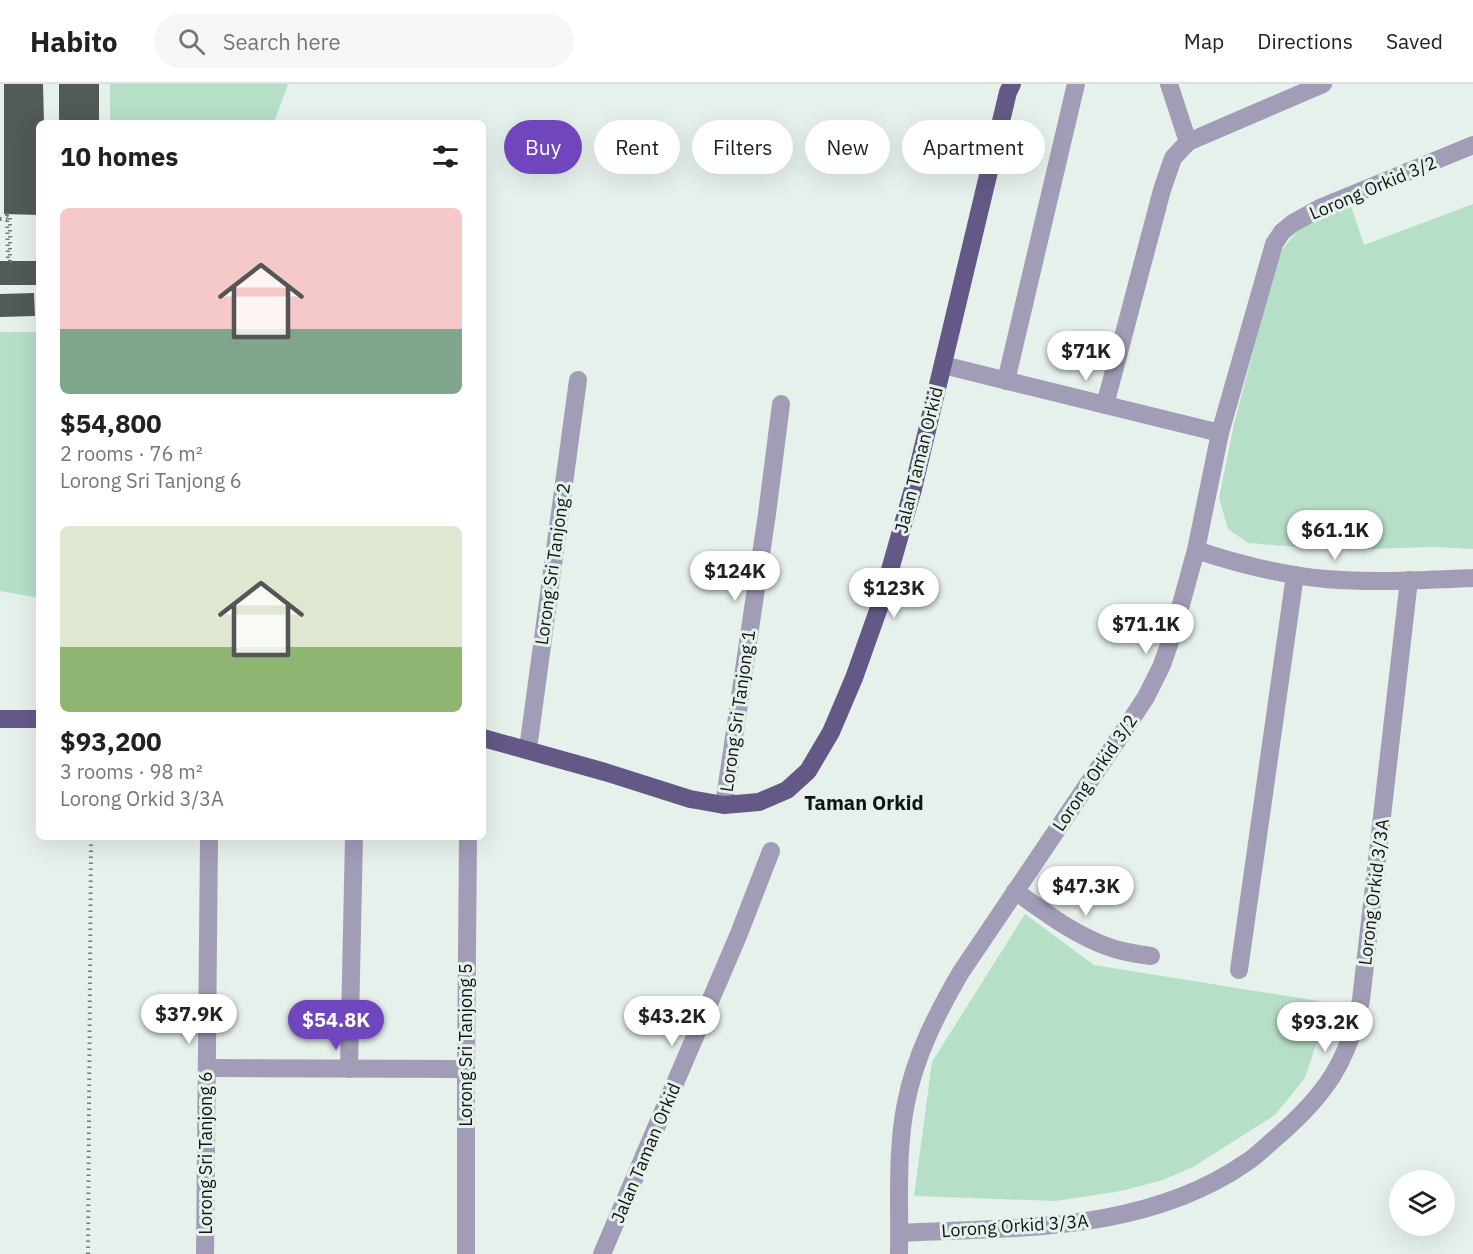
<!DOCTYPE html>
<meta charset="utf-8">
<style>
:root{--surface:#fff;--page:#f6f6f6;--text:#202124;--muted:#757577;--line:#e0e0e0;--accent:#6f46be}
body{margin:0;font-family:"IBM Plex Sans",sans-serif;background:var(--page);color:var(--text);height:100vh;display:flex;flex-direction:column;font-size:22px;white-space:nowrap}
*{box-sizing:border-box;margin:0}
p{font-size:20px;color:var(--muted)}
.icon{flex:none;width:33px;height:33px;fill:none;stroke:currentColor;stroke-width:2;stroke-linecap:round;stroke-linejoin:round}
.map{position:relative;flex:1;overflow:hidden}
.sheet{position:absolute;left:36px;top:36px;width:450px;height:720px;display:flex;flex-direction:column;background:var(--surface);border-radius:9px;box-shadow:0 6px 24px #0002}
.sheet>*{flex:none}
.guide{position:absolute;left:504px;top:36px;width:570px;height:54px;display:flex;gap:12px}
.buttons{position:absolute;left:1389px;top:1086px;display:grid;gap:12px}
.buttons a{display:grid;place-items:center;width:66px;height:66px;border-radius:50%;background:var(--surface);box-shadow:0 6px 24px #0002;font-size:30px}
.price{position:absolute;translate:-50% -51px;padding:0 14px;border-radius:21px;background:#fff;color:#222;font-size:20px;line-height:39px;filter:drop-shadow(0 2px 3px #0008)}
.price::after{content:'';position:absolute;left:50%;top:36px;width:18px;height:14px;margin-left:-9px;background:inherit;clip-path:polygon(0 0,100% 0,50% 100%)}
.price.current{background:var(--accent);color:#fff}
ul{padding:0;list-style:none}
li{display:grid;align-content:center;gap:12px;height:318px;padding:0 24px}
li span{display:grid;place-items:center;height:186px;border-radius:9px;color:#555}
li>.icon{margin-inline-start:auto}
span .icon{width:108px;height:108px;fill:#fffc;stroke-width:1}
li b{font-size:26px}
h2{display:flex;justify-content:space-between;align-items:center;height:72px;padding:0 24px;font-size:26px}
.tag{padding:0 21px;border-radius:27px;background:var(--surface);box-shadow:0 6px 24px #0002;font-size:21px;line-height:54px}
.tag.current{background:var(--accent);color:#fff}
header{display:flex;align-items:center;gap:36px;box-sizing:border-box;height:84px;padding:0 30px;background:var(--surface);border-bottom:2px solid var(--line)}
header strong{font-size:28px}
nav{display:flex;gap:33px;margin-inline-start:auto;font-size:21px}
.search{width:420px;height:54px;background:var(--page);display:flex;align-items:center;gap:15px;box-sizing:border-box;padding:0 21px;border-radius:33px;color:var(--muted);font-size:22px}
.map>svg:first-child{display:block}
.green{fill:#b6dfc8}
.building{fill:#515a55}
.lines{fill:none;stroke-linecap:round;stroke-linejoin:round}
.path{stroke:#757c78;stroke-width:4;stroke-dasharray:1.5 4.5;stroke-linecap:butt}
.minor{stroke:#a29db7;stroke-width:18}
.major{stroke:#645986;stroke-width:18}
.labels{text-anchor:middle;stroke-width:6;stroke-linejoin:round;paint-order:stroke}
.street-label{font-size:18px;fill:#101412;stroke:#e7f1eb}
.neighbourhood-label{font-size:20px;font-weight:bold;fill:#101412;stroke:#e7f1eb}
</style>
<header>
<strong>Habito</strong>
<div class="search"><svg class="icon" aria-label="search" viewBox="0 0 24 24"><circle cx="10" cy="10" r="6"/><path d="M15 15l6 6"/></svg>Search here</div>
<nav><a>Map</a><a>Directions</a><a>Saved</a></nav>
</header>
<div class="map">
<svg width="1473" height="1170" viewBox="0 0 1473 1170">
<rect width="100%" height="100%" fill="#e7f1eb"/>
<g class="green">
<polygon points="110,0 288,0 274,39 110,39"/>
<polygon points="1473,120 1473,465 1433,463 1333,466 1248,459 1228,445 1219,414 1234,340 1279,169 1301,143 1325,131 1351,122 1364,161"/>
<polygon points="0,248 39,248 39,514 0,507"/>
<polygon points="1025,830 1094,881 1330,919 1305,994 1275,1031 1193,1083 1163,1096 1121,1107 1056,1117 914,1112 932,978"/>
</g>
<g class="building">
<polygon points="4,0 43,0 44,39 39,39 39,131 4,130"/>
<rect x="59" y="0" width="40" height="39"/>
<rect x="0" y="177" width="39" height="24"/>
<polygon points="34,209 35,232 0,233 0,210"/>
</g>
<g class="lines">
<g class="path">
<polygon points="7,131 10,131 10,177 8,177"/>
<polyline points="0,135 9,135"/>
<polyline points="88,1170 91,753"/>
</g>
<g class="minor">
<polyline points="1188,58 1323,0"/>
<polyline points="943,281 1220,349"/>
<polyline points="1006,297 1076,0"/>
<polyline points="1105,321 1162,106 1173,74 1188,58 1169,0"/>
<path d="M 1196,466 C 1238,480 1281,491 1326,495 C 1374,499 1424,496 1473,494"/>
<polyline points="528,665 578,296"/>
<polyline points="724,721 767,430 781,320"/>
<path d="M 1015,807 C 1045,828 1074,851 1109,863 C 1122,868 1137,870 1151,872"/>
<polyline points="1239,886 1295,491"/>
<polyline points="207,984 466,985"/>
<polyline points="349,985 354,753"/>
<path d="M 900,1149 C 1017,1143 1145,1149 1247,1078 C 1258,1071 1267,1061 1278,1052 C 1326,1010 1348,978 1361,916 L 1409,496"/>
<polyline points="205,1170 209,753"/>
<polyline points="466,1170 466,985 468,753"/>
<polyline points="602,1170 738,852 771,767"/>
<path d="M 899,1170 C 900,1120 896,1068 906,1019 C 915,972 937,929 961,888 L 1123,648 L 1146,613 L 1162,581 L 1174,546 L 1196,466 L 1220,349 L 1274,160 L 1282,148 L 1293,139 L 1322,123 L 1473,61"/>
</g>
<g class="major">
<polyline points="0,635 39,635"/>
<polyline points="483,654 605,688 690,715 724,721 759,718 787,706 808,687 831,648 854,594 880,521 913,405 1008,8 1012,0"/>
</g>
</g>
<g class="labels">
<g class="street-label">
<text transform="translate(1373 104) rotate(-23)" y="6">Lorong Orkid 3/2</text>
<text transform="translate(919 376) rotate(-76)" y="6">Jalan Taman Orkid</text>
<text transform="translate(553 480) rotate(-82)" y="6">Lorong Sri Tanjong 2</text>
<text transform="translate(738 627) rotate(-82)" y="6">Lorong Sri Tanjong 1</text>
<text transform="translate(1095 689) rotate(-56)" y="6">Lorong Orkid 3/2</text>
<text transform="translate(1374 808) rotate(-83)" y="6">Lorong Orkid 3/3A</text>
<text transform="translate(466 961) rotate(-90)" y="6">Lorong Sri Tanjong 5</text>
<text transform="translate(206 1069) rotate(-90)" y="6">Lorong Sri Tanjong 6</text>
<text transform="translate(646 1069) rotate(-67)" y="6">Jalan Taman Orkid</text>
<text transform="translate(1015 1142) rotate(-4)" y="6">Lorong Orkid 3/3A</text>
</g>
<g class="neighbourhood-label">
<text x="864" y="726">Taman Orkid</text>
</g>
</g>
</svg>
<div class="buttons">
<a><svg class="icon" aria-label="layers" viewBox="0 0 24 24"><path d="M12 4l9 5-9 5-9-5zM3 14l9 5 9-5"/></svg></a>
</div>
<b class="price" style="left:1086px;top:298px">$71K</b>
<b class="price" style="left:1335px;top:477px">$61.1K</b>
<b class="price" style="left:735px;top:518px">$124K</b>
<b class="price" style="left:894px;top:535px">$123K</b>
<b class="price" style="left:1146px;top:571px">$71.1K</b>
<b class="price" style="left:1086px;top:833px">$47.3K</b>
<b class="price" style="left:189px;top:961px">$37.9K</b>
<b class="price" style="left:672px;top:963px">$43.2K</b>
<b class="price current" style="left:336px;top:967px">$54.8K</b>
<b class="price" style="left:1325px;top:969px">$93.2K</b>
<div class="guide">
<a class="tag current">Buy</a>
<a class="tag">Rent</a>
<a class="tag">Filters</a>
<a class="tag">New</a>
<a class="tag">Apartment</a>
</div>
<section class="sheet">
<h2>10 homes<svg class="icon" aria-label="filters" viewBox="0 0 24 24"><path d="M4 7h16M4 17h16"/><circle cx="9" cy="7" r="2"/><circle cx="15" cy="17" r="2"/></svg></h2>
<ul>
<li><span style="background:linear-gradient(#f6c9c9 65%,#7fa58c 0)"><svg class="icon" aria-label="home" viewBox="0 0 24 24"><path d="M3 11l9-7 9 7M6 9v11h12V9"/></svg></span><div><b>$54,800</b><p>2 rooms · 76 m²</p><p>Lorong Sri Tanjong 6</p></div></li>
<li><span style="background:linear-gradient(#dfe7d0 65%,#8fb573 0)"><svg class="icon" aria-label="home" viewBox="0 0 24 24"><path d="M3 11l9-7 9 7M6 9v11h12V9"/></svg></span><div><b>$93,200</b><p>3 rooms · 98 m²</p><p>Lorong Orkid 3/3A</p></div></li>
</ul>
</section>
</div>
